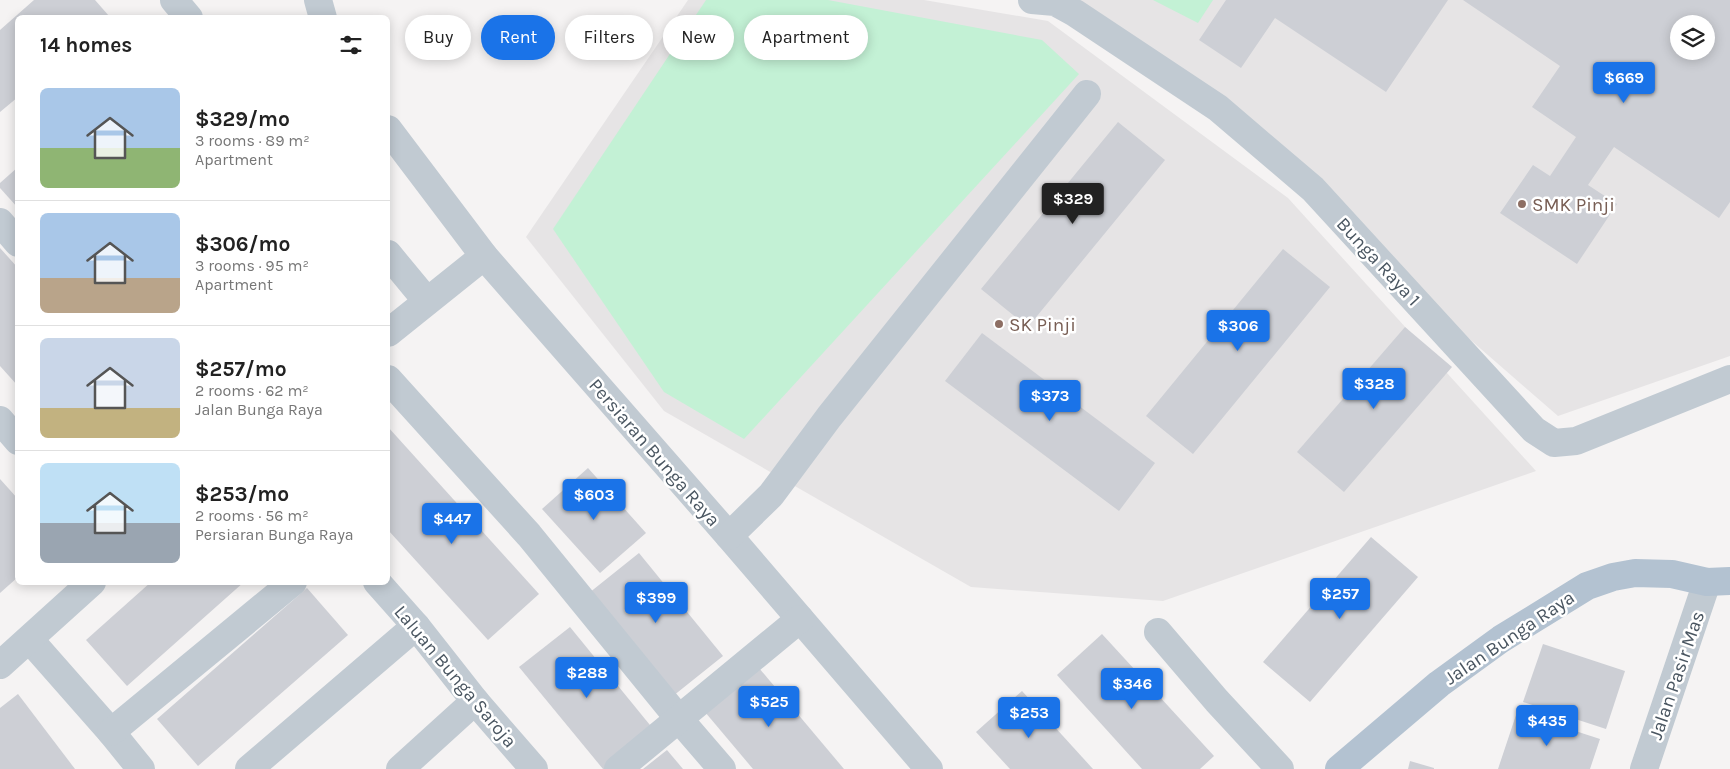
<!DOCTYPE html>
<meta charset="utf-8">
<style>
:root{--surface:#fff;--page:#f2f2f2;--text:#222;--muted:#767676;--line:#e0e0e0;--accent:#1a73e8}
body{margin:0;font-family:Karla,sans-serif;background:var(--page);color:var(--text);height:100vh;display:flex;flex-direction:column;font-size:19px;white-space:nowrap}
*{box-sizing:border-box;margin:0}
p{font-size:16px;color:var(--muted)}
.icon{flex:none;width:28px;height:28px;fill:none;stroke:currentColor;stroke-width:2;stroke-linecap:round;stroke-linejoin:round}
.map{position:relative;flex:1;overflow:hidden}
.drawer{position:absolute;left:15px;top:15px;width:375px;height:570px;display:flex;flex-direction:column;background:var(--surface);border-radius:8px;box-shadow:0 2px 12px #0003}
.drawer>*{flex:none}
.top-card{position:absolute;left:405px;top:15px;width:475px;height:45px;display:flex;gap:10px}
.controls{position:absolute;left:1670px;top:15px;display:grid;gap:10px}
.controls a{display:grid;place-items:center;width:45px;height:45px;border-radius:50%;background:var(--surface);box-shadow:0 2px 12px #0003;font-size:25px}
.price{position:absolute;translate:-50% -42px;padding:0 11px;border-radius:5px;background:var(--accent);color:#fff;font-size:16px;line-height:32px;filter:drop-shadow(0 1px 2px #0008)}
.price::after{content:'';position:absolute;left:50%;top:30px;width:15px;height:11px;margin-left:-8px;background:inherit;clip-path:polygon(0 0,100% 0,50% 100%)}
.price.active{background:#222;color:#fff}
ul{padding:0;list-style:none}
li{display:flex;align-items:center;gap:15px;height:125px;padding:0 25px}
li+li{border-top:1px solid var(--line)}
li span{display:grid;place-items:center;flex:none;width:140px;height:100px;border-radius:8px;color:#555}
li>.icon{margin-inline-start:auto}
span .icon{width:60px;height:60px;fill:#fffc;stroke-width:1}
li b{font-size:21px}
h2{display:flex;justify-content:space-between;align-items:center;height:60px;padding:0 25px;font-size:21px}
.pill{padding:0 18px;border-radius:22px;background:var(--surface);box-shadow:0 2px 12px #0003;font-size:18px;line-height:45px}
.pill.active{background:var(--accent);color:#fff}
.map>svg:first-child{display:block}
.education{fill:#e6e4e5;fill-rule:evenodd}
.green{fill:#c3f1d5}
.building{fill:#cdcfd5;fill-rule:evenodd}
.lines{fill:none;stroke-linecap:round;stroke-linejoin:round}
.minor{stroke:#c1cad2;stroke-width:28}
.major{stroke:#b3c2d1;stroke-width:28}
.education-dot{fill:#8d6e63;stroke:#fff;stroke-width:2}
.labels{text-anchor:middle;stroke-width:5;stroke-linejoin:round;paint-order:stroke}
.education-label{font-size:19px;fill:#785e54;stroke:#fff;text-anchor:start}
.street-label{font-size:19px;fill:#4a5661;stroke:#fff}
</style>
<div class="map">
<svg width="1730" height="769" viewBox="0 0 1730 769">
<rect width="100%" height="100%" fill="#f5f3f3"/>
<g class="education">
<polygon points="688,0 924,0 1048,21 1288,198 1536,471 1163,601 971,587 664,411 526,237"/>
<path d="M 1080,0 L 1730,0 L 1730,356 L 1558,416 ZM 1679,24 L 1706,24 L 1706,51 L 1679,51 Z"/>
</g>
<g class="green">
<polygon points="706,0 828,0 1042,40 1079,74 744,439 664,392 553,229"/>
<polygon points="1153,0 1213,0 1198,23"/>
</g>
<g class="building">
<polygon points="34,0 95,0 109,16 108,18 18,18 18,97 0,112 0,30"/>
<polygon points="1226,0 1448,0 1386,92 1275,18 1241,68 1199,40"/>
<path d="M 1463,0 L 1730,0 L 1730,202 L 1719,218 L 1614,147 L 1588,185 L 1617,204 L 1577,264 L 1500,213 L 1533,165 L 1550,176 L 1576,137 L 1532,107 L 1560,66 ZM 1679,24 L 1706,24 L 1706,51 L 1679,51 Z"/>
<polygon points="1118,122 1165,160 1028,327 981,289"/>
<polygon points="18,167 18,208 0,188 0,183"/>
<polygon points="0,248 18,268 18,386 0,366"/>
<polygon points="1283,249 1330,287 1193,454 1146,416"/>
<polygon points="1405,327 1452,367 1344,492 1297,452"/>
<polygon points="982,333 1155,463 1119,511 945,381"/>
<polygon points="388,427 539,594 488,640 388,530"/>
<polygon points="588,468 646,533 600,573 542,509"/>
<polygon points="0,479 18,499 18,577 0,593"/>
<polygon points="1371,537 1418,577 1310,702 1263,662"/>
<polygon points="639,553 723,656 673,696 589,593"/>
<polygon points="151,582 244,582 127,686 86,640"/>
<polygon points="307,588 348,635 198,766 157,719"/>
<polygon points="570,627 654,730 606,769 603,769 519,667"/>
<polygon points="1102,634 1214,756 1200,769 1142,769 1057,675"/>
<polygon points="1543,644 1625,671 1606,729 1523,702"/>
<polygon points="759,668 844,769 753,769 705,712"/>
<polygon points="1022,691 1093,769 1010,769 976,732"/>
<polygon points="18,694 75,769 0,769 0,708"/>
<polygon points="1517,712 1600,739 1590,769 1498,769"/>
<polygon points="667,750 683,769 643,769"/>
<polygon points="1410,761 1434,768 1434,769 1408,769"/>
</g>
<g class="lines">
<g class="minor">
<polyline points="174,0 189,18"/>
<polyline points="318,0 323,18"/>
<polyline points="1032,0 1055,2 1075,13 1218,108 1313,189 1534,430 1554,443 1576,441 1730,379"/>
<polyline points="388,129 484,256 729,536 929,769"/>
<polyline points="0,222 18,243"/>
<polyline points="388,254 426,300"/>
<polyline points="388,333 484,256"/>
<polyline points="388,379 529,535 679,719 722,769"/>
<polyline points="0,420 18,441"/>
<polyline points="729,536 771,495 829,417 1087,94"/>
<polyline points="377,582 416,626 475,701 534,769"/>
<polyline points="1158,632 1217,701 1280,769"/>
<polyline points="30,640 111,732 141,769"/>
<polyline points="0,665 92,582"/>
<polyline points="111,732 293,582"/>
<polyline points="249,769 416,626"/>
<polyline points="400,769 475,701"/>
<polyline points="618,769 800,619"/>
<polyline points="1644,769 1707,582"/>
</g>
<polyline class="major" points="1339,769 1439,684 1501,639 1587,586 1613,577 1635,573 1672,574 1707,582 1730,581"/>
</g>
<g class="education-dot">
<circle cx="1522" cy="204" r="5"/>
<circle cx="999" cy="324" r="5"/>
</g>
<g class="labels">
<g class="education-label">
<text x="1532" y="211">SMK Pinji</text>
<text x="1009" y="331">SK Pinji</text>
</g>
<g class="street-label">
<text transform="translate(1379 261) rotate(47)" y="7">Bunga Raya 1</text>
<text transform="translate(655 452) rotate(49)" y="7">Persiaran Bunga Raya</text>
<text transform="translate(1509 637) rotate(-34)" y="7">Jalan Bunga Raya</text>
<text transform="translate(1676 675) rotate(-71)" y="7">Jalan Pasir Mas</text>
<text transform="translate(456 676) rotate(50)" y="7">Laluan Bunga Saroja</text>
</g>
</g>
</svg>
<div class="controls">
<a><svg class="icon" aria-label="layers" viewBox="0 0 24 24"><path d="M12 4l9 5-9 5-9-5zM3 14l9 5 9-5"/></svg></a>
</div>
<b class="price" style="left:1624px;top:104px">$669</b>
<b class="price active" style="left:1073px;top:225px">$329</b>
<b class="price" style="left:1238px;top:352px">$306</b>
<b class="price" style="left:1374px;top:410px">$328</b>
<b class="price" style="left:1050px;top:422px">$373</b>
<b class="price" style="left:594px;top:521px">$603</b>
<b class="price" style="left:452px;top:545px">$447</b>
<b class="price" style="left:1340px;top:620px">$257</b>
<b class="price" style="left:656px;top:624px">$399</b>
<b class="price" style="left:587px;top:699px">$288</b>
<b class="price" style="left:1132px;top:710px">$346</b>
<b class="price" style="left:769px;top:728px">$525</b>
<b class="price" style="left:1029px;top:739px">$253</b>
<b class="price" style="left:1547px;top:747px">$435</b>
<div class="top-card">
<a class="pill">Buy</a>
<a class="pill active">Rent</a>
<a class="pill">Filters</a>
<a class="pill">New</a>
<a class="pill">Apartment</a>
</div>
<section class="drawer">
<h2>14 homes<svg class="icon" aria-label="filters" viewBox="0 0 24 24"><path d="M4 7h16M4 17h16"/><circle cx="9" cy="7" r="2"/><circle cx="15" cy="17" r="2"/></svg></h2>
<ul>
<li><span style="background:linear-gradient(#a9c7e8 60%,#8fb573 0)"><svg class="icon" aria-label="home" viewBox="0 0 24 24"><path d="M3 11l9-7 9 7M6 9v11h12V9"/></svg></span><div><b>$329/mo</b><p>3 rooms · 89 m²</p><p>Apartment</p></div></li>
<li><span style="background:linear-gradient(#a9c7e8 65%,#b9a48a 0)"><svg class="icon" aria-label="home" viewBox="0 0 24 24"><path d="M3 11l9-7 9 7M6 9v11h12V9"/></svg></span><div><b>$306/mo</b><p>3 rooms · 95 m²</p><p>Apartment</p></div></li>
<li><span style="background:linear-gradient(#c9d6e8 70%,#c2b280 0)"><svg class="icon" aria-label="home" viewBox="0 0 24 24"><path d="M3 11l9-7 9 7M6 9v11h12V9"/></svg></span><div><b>$257/mo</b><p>2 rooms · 62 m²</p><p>Jalan Bunga Raya</p></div></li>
<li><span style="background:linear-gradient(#bfe0f5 60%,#9aa5b1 0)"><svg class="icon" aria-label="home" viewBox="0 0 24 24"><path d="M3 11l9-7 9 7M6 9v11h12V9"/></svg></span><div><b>$253/mo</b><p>2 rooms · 56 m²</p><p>Persiaran Bunga Raya</p></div></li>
</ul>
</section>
</div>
